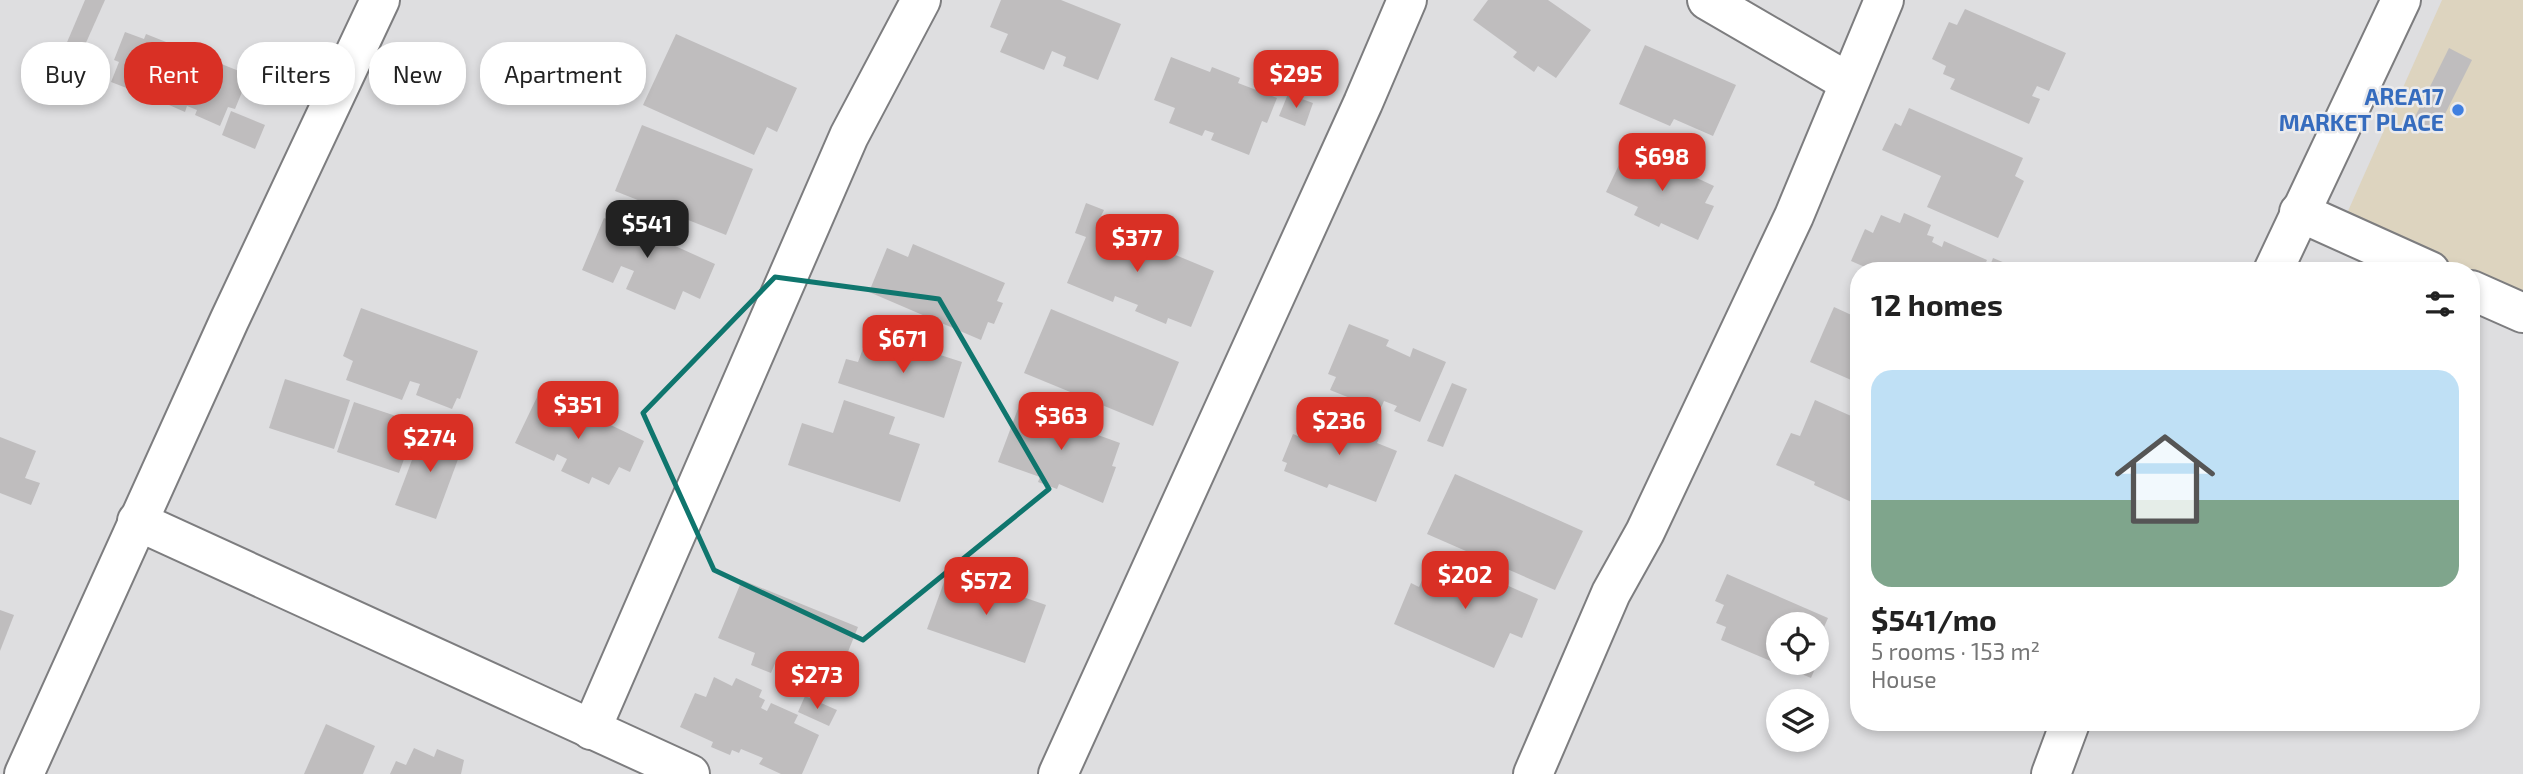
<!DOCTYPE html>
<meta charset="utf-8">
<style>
:root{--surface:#fff;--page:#f2f2f2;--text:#222;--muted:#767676;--accent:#d93025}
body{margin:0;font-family:"Exo 2",sans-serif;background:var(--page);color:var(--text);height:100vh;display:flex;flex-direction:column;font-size:26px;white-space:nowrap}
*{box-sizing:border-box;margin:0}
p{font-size:23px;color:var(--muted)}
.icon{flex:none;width:38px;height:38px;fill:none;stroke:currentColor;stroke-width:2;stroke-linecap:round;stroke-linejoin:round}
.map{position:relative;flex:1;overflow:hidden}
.side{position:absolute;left:1850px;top:262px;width:630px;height:469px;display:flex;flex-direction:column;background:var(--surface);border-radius:28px;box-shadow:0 4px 10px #0003}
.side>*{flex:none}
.hud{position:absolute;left:21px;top:42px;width:665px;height:63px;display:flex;gap:14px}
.fabs{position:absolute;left:1766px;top:612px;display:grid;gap:14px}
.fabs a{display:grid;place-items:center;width:63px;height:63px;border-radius:50%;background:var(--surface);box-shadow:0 4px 10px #0003;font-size:35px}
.price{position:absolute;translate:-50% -60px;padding:0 16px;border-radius:14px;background:var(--accent);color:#fff;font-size:23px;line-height:46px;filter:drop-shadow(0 2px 4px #0008)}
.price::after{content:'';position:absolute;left:50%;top:42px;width:21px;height:16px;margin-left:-10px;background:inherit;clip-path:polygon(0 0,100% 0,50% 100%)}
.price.current{background:#222;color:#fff}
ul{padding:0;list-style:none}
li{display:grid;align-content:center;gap:14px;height:371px;padding:0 21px}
li span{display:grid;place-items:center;height:217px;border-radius:21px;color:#555}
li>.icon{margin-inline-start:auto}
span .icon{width:126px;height:126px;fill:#fffc;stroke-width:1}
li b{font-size:30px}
h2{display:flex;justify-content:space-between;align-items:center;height:84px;padding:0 21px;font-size:30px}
.pill{padding:0 24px;border-radius:28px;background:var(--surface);box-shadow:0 4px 10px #0003;font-size:24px;line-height:63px}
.pill.current{background:var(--accent);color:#fff}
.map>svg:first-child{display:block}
.commercial{fill:#ddd4bf}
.building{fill:#bfbdbe;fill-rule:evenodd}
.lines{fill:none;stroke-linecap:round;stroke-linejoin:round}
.minor-casing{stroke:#7d7d7f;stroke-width:42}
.minor{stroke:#fff;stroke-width:38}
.marked{fill:none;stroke:#0f766e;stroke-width:5;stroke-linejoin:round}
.shop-dot{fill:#3f7fe0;stroke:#ebebed;stroke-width:2.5}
.labels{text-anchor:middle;stroke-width:5;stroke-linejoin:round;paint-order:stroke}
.shop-label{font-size:23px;font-weight:bold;fill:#366cbe;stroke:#ebebed;text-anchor:end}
</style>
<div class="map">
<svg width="2523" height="774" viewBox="0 0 2523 774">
<rect width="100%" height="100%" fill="#dedee0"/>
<polygon class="commercial" points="2442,0 2523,0 2523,298 2471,271 2462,271 2344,220"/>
<g class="building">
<polygon points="85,0 105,0 81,54 65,47"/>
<polygon points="1001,0 1061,0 1121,24 1098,80 1063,66 1066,57 1052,51 1044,70 1000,52 1008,34 990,27"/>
<polygon points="1488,0 1548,0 1591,30 1556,78 1538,66 1534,72 1513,57 1517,52 1473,20"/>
<polygon points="1965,9 2066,53 2049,91 2037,86 2032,96 2040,99 2029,124 1950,89 1955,79 1943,74 1946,66 1932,59 1949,22 1957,25"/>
<polygon points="125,32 144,39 146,34 249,75 235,109 228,107 220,126 195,115 197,110 187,106 185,112 160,101 162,95 139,86 137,92 111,82 119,62 114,60"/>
<polygon points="676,34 797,88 777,132 767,127 754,155 643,105"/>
<polygon points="1645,45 1736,85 1713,136 1674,119 1670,126 1619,104"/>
<polygon points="2449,48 2472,60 2436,132 2413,121"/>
<polygon points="1171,57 1210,72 1212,67 1240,78 1238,83 1277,98 1267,123 1262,121 1249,155 1211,140 1214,133 1205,130 1202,136 1169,123 1175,108 1154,100"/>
<polygon points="1288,94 1313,103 1305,126 1279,116"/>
<polygon points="1909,108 2023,158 2015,176 2024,181 1998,238 1927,207 1941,176 1882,150 1895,123 1901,126"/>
<polygon points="231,111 265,125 255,149 222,135"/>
<polygon points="642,125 753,169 726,235 615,191"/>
<polygon points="1628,146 1714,186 1705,203 1714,206 1698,240 1661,223 1659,227 1634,215 1638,207 1606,192"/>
<polygon points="1086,203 1104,210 1097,224 1124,235 1122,241 1158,257 1161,249 1214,271 1191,327 1168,318 1166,324 1135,311 1138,305 1115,296 1113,302 1067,283 1086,237 1075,233"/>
<polygon points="615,208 678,235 673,245 715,264 700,299 683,291 675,310 626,289 634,271 621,266 613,283 582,270 604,218 609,220"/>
<polygon points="1904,213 1931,225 1927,235 1934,237 1932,242 1942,247 1944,241 1987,260 1982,271 1874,271 1851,261 1865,229 1873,233 1881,215 1900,223"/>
<polygon points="913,244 1005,283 997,301 1003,303 994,324 988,322 981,340 869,292 887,248 908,257"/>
<polygon points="1993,258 2017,268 2016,271 1988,271"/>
<polygon points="1834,307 1858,318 1858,383 1810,362"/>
<polygon points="361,308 478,351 460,399 457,398 452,409 416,395 420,384 410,381 402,400 346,380 353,361 343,356"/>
<polygon points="1051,309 1179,362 1153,426 1024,373"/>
<polygon points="1349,324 1389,340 1386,346 1410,357 1413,348 1446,362 1420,422 1394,411 1397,406 1384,401 1380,410 1330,390 1336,377 1328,374"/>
<polygon points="869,332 962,362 944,418 838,383 846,359 858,362"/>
<polygon points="285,379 350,400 334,449 269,428"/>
<polygon points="1452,383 1467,389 1443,447 1427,441"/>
<polygon points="540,391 644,441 630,472 619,467 609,485 592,477 589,484 561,471 567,459 557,454 554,461 515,443"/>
<polygon points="844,400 895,417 889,434 920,444 900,502 788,465 802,423 833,433"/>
<polygon points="1815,400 1858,419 1858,505 1814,485 1815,482 1776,465 1791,433 1800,436"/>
<polygon points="354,402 417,423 399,473 337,452"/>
<polygon points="1019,406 1042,414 1044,406 1102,427 1098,435 1120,443 1112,466 1116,467 1103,503 1059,484 1057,489 1038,482 1040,477 998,462"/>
<polygon points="1317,414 1379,438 1377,443 1397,451 1376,502 1329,484 1327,488 1284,471 1287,463 1282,461 1293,434 1298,436 1306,415 1315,418"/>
<polygon points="424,428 464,443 436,519 395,505"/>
<polygon points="0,437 36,451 25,478 40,483 31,505 0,493"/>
<polygon points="1455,474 1583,531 1555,590 1427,534"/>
<polygon points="1434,553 1538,599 1522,638 1510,633 1494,668 1394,624 1411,583 1419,587"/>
<polygon points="948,571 1046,605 1025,663 927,629"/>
<path d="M 1727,574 L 1828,618 L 1817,643 L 1825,646 L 1811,678 L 1721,640 L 1726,627 L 1716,623 L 1724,605 L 1715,601 ZM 1778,625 L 1816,625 L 1816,663 L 1778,663 Z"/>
<polygon points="742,580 858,627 835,684 776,661 771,673 751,665 755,653 718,638"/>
<polygon points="0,610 14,615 0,651"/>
<polygon points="714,677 732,686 736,678 762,690 759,697 765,700 761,708 767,711 771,703 798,715 794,723 819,735 802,774 781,774 759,764 763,758 741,749 739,753 732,750 730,755 711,747 713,742 680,727 695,693 706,697"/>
<polygon points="805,696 837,710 829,726 798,712"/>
<polygon points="326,724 375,746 363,774 304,774"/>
<polygon points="414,748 434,757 437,749 464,760 461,774 390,774 396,761 406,765"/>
</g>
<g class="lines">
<defs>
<g id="minor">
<polyline points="1707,0 1848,82"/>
<polyline points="2299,212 2430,271"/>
<polyline points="2273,271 2401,0"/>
<polyline points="2471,290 2523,313"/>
<polyline points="137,521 690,774"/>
<polyline points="591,730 849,136 921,0"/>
<polyline points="24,774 229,321 380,0"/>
<polyline points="1058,774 1363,103 1407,0"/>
<polyline points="1533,774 1611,593 1645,532 1794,216 1884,0"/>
<polyline points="2051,774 2070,723"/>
</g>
</defs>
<use href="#minor" class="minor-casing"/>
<use href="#minor" class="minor"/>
</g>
<path class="marked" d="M 775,277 L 939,299 L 1049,489 L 863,640 L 714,570 L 643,413 Z"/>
<circle class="shop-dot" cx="2458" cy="110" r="7"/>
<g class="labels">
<g class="shop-label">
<text x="2444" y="105">AREA17<tspan x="2444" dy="26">MARKET PLACE</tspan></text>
</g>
</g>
</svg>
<div class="fabs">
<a><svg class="icon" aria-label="locate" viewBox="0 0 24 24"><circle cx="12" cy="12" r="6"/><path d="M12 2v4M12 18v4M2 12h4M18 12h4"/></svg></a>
<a><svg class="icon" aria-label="layers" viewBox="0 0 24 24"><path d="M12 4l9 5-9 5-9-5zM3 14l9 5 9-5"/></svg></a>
</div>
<b class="price" style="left:1296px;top:110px">$295</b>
<b class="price" style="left:1662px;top:193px">$698</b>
<b class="price current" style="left:647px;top:260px">$541</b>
<b class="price" style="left:1137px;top:274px">$377</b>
<b class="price" style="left:903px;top:375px">$671</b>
<b class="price" style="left:578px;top:441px">$351</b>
<b class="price" style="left:1061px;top:452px">$363</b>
<b class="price" style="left:1339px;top:457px">$236</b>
<b class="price" style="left:430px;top:474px">$274</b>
<b class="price" style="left:1465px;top:611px">$202</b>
<b class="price" style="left:986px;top:617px">$572</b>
<b class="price" style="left:817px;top:711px">$273</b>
<div class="hud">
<a class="pill">Buy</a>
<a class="pill current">Rent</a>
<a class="pill">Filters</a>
<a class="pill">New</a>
<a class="pill">Apartment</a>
</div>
<section class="side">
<h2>12 homes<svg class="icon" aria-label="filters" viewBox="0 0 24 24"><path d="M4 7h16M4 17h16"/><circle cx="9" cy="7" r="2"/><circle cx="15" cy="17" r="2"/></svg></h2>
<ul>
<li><span style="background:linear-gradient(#bfe0f5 60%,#7fa58c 0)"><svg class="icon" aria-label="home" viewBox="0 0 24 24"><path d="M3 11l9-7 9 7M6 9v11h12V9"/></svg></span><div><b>$541/mo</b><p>5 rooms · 153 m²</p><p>House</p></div></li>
</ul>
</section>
</div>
